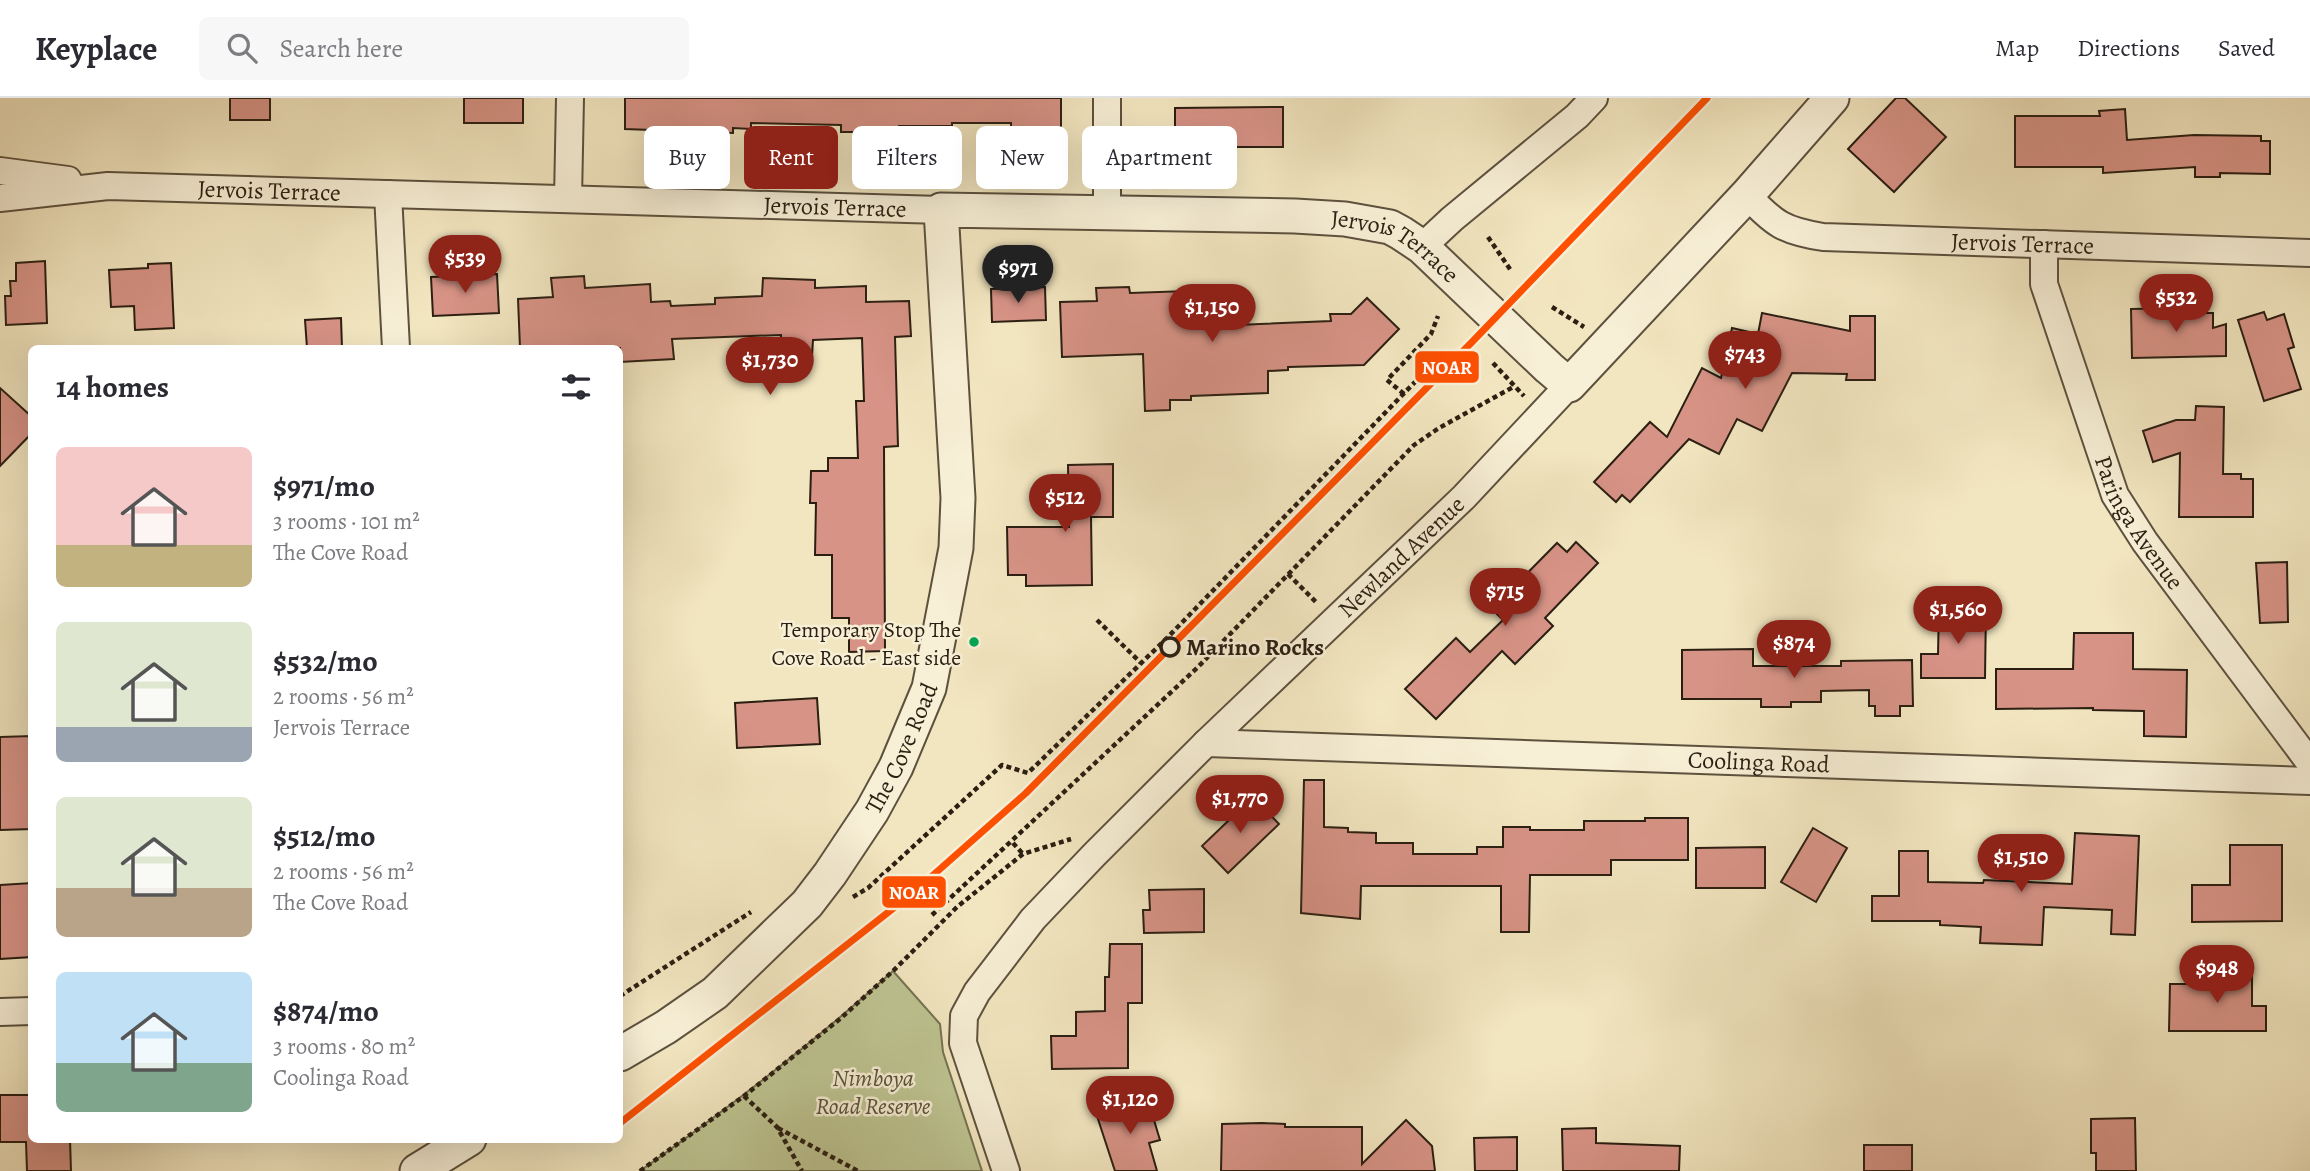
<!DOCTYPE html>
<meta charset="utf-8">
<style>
:root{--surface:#fff;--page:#f7f7f7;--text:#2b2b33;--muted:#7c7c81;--line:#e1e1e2;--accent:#8f2418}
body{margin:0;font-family:Alegreya,serif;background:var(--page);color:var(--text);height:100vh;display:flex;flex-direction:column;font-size:26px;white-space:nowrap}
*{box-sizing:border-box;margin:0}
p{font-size:23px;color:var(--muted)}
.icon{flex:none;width:38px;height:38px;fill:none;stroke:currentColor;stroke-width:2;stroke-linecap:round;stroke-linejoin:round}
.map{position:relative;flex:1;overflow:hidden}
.panel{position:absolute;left:28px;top:247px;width:595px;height:798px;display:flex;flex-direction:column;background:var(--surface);border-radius:10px;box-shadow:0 7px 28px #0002}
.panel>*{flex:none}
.top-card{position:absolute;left:644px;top:28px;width:665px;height:63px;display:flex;gap:14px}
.price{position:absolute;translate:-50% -60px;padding:0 16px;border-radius:24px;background:var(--accent);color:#fff;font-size:23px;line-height:46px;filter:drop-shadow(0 2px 4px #0008)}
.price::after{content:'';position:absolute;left:50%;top:42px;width:21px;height:16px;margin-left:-10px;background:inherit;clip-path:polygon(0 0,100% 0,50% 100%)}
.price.selected{background:#222;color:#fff}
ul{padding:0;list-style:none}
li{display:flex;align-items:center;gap:21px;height:175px;padding:0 28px}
li span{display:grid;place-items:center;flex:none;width:196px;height:140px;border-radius:10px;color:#555}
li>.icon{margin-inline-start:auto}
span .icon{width:84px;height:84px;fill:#fffc;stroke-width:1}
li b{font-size:30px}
h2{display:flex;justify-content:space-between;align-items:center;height:84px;padding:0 28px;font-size:30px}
.pill{padding:0 24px;border-radius:10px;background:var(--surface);box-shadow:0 7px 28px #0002;font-size:24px;line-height:63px}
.pill.selected{background:var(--accent);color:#fff}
header{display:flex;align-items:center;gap:42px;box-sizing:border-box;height:98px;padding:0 35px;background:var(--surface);border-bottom:2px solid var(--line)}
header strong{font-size:33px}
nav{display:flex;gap:38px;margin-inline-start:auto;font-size:24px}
.search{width:490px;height:63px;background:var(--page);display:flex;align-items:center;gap:18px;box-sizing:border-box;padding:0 24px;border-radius:10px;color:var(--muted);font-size:26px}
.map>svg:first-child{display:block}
.green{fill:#bdc491;stroke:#747252;stroke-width:2}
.building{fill:#d79386;stroke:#2b1f12;stroke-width:2}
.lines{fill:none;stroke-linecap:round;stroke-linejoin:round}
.minor-casing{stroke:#5d513e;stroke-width:30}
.tertiary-casing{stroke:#5d513e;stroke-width:37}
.path{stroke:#2b1f12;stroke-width:4.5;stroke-dasharray:5 3.5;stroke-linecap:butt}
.minor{stroke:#f7efd6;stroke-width:26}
.tertiary{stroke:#f7efd6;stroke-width:33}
.rail-1-casing{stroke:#f7efd6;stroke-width:12}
.rail-1{stroke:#fe5000;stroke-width:7}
.bus-dot{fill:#00a651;stroke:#f7efd6;stroke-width:2.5}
.stop-dot{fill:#f7efd6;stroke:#2b1f12;stroke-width:3.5}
.labels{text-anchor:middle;stroke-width:5;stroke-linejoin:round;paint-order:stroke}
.bus-label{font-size:22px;fill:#2b1f12;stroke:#f7efd6;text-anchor:end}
.street-label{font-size:24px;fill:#2b1f12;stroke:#f7efd6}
.stop-label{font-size:24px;font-weight:bold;fill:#2b1f12;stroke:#f7efd6;text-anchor:start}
.park-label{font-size:24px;font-style:italic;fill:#575138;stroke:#f7efd6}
.line-badge{stroke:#f7efd6;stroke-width:2.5}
.badge-label{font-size:19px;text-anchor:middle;font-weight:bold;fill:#fff}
</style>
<header>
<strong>Keyplace</strong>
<div class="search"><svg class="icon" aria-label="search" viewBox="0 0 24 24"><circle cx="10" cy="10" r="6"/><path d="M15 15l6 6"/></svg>Search here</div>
<nav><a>Map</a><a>Directions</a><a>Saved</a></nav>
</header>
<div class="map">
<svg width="2310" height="1073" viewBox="0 0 2310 1073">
<rect width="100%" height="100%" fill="#f2e6c0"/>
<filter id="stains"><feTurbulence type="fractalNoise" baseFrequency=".00286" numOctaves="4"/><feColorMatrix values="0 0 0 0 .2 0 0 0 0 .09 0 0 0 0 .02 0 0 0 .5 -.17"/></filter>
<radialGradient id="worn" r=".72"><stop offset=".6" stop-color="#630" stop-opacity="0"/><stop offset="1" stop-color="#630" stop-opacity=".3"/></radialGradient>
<path class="green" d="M 893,873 L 940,926 L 943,954 L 982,1073 L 640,1073 C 729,1010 812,946 893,873 Z"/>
<g class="building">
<rect x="230" y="0" width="40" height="22"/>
<rect x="464" y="0" width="59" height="25"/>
<polygon points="625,0 1061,0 1061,31 1011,31 1011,25 952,25 952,28 899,28 899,34 841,34 841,27 751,25 751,31 733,30 733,35 625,31"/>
<polygon points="1896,0 1905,0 1946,39 1894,94 1848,51"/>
<polygon points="1283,9 1283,49 1175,49 1175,10"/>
<polygon points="2125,11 2127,42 2194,37 2261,38 2261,43 2270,43 2270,76 2220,75 2220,79 2195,79 2195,69 2103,75 2103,69 2015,69 2015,18 2100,18 2099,13"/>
<polygon points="45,163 47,225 6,227 5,198 11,198 10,183 16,183 16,165"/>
<polygon points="171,165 174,230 135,232 134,208 111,209 109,172 148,170 148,166"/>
<polygon points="497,176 499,215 433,218 431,179"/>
<polygon points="584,178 585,190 650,186 651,204 670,203 671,208 715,206 715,200 762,198 763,180 815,182 815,190 866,188 866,204 909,203 911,238 895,239 898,348 884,349 885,553 849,554 849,520 832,520 832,457 815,457 816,405 810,405 811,373 828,373 828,360 858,360 856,303 864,303 862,240 813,242 812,258 781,257 781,237 672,241 674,261 620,264 620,250 520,250 518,201 553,199 551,180"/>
<polygon points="1045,189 1046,222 992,224 991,191"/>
<polygon points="1129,189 1130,195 1188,193 1189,229 1331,223 1330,216 1351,216 1367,200 1399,231 1364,267 1288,269 1288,272 1268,273 1268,295 1191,298 1191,302 1170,302 1170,312 1145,313 1143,256 1062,259 1060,204 1097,203 1096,190"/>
<polygon points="2178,210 2178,215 2213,215 2213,230 2226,226 2226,258 2132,260 2131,211"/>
<polygon points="2264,214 2267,222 2284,216 2294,249 2288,251 2301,291 2264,303 2238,222"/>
<polygon points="1762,215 1850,233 1850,218 1875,218 1875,282 1846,282 1847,276 1792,275 1762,333 1737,321 1719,356 1689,341 1630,404 1622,397 1616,404 1594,384 1650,324 1667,339 1702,270 1721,280 1732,230 1758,236"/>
<polygon points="341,220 342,250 307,250 305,222"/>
<polygon points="0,290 32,319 32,335 0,368"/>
<polygon points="2196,308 2224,309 2223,376 2241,376 2241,381 2253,381 2253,419 2179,419 2180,355 2153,364 2143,333 2176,322 2195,322"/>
<polygon points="1113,366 1113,419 1091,419 1092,487 1026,488 1026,477 1008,477 1007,429 1069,429 1068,367"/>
<polygon points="1576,444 1598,465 1545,520 1553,528 1515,566 1502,553 1436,621 1405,591 1456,540 1470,554 1503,522 1492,511 1557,445 1567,454"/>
<polygon points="2287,464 2288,524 2260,525 2256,465"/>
<polygon points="1939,510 1986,510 1985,580 1921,580 1921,556 1938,556"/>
<polygon points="2074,535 2133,535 2133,571 2187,572 2186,639 2144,638 2144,613 2093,612 2093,610 1996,611 1996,571 2073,571"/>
<polygon points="1753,551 1753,568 1841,568 1841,563 1912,562 1913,608 1900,608 1900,618 1875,618 1875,608 1869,608 1869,592 1821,593 1821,604 1791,604 1791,609 1761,609 1761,601 1682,601 1682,552"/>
<polygon points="817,600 820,646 737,650 735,605"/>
<polygon points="32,638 32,731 0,732 0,639"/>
<polygon points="1304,682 1324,682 1324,729 1348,730 1348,734 1376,735 1376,745 1413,745 1413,756 1477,756 1477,749 1503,749 1503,729 1530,729 1530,732 1584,732 1584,723 1645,723 1645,720 1688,720 1688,762 1611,762 1611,777 1530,777 1529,834 1501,834 1501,788 1361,788 1360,821 1301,815"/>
<polygon points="1253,699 1279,726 1228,775 1202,748"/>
<polygon points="1813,730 1847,750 1816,804 1781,784"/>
<polygon points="2075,735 2139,738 2135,837 2111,836 2112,812 2044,809 2042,847 1980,845 1981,829 1940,827 1940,823 1872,823 1872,798 1899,798 1899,753 1928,753 1928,784 1983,785 1984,782 2072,786"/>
<polygon points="2230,747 2282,747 2282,823 2192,824 2192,787 2230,787"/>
<polygon points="1765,749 1765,790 1696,790 1696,750"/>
<polygon points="32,785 32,859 0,861 0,787"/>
<polygon points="1204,791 1204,834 1144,835 1143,812 1150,812 1149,792"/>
<polygon points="1110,846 1142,846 1142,905 1128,905 1128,970 1052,971 1051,938 1076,938 1076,914 1105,913 1105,879 1109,879"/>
<polygon points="2222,871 2252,871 2252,908 2266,908 2266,933 2169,933 2170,886 2222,886"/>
<polygon points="0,997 32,997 32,1041 70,1041 71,1073 27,1073 26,1044 0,1044"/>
<polygon points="1147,999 1160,1042 1149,1045 1157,1073 1115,1073 1096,1015"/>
<polygon points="2135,1020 2136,1073 2096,1073 2096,1055 2091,1055 2091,1021"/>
<polygon points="1406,1022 1432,1048 1435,1073 1221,1073 1222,1026 1262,1025 1285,1026 1285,1029 1362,1029 1362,1066"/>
<polygon points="1596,1030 1596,1045 1680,1048 1679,1073 1563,1073 1562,1031"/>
<polygon points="1517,1039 1517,1073 1475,1073 1474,1040"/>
<rect x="1864" y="1047" width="48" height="26"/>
</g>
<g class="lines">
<defs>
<g id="minor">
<polyline points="0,73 68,82"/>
<polyline points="388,96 396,250"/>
<path id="s1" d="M 1747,97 C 1774,126 1784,133 1823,139 L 2310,155"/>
<path id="s2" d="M 0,100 L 108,88 L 941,112"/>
<polyline points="568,101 570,0"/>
<polyline points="1107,115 1107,0"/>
<path id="s3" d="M 2044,146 L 2044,186 L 2115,397 L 2145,444 L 2310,665"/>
<polyline points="1422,149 1452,121 1577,18 1594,0"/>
<path id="s4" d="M 1206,645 L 2310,683"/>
<polyline points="0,914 32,913"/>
<path id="s5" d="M 1006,1073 L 963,945 L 964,918 L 977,894 L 1033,821 L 1094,757 L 1206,645 L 1464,399 L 1569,287"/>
</g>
<g id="tertiary">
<path id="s6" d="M 620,956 L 666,929 L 715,895 L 807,806 L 830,776 L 872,713 L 896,669 L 929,590 L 956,450 L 958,400 L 941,112 L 1295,118 L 1345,121 L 1390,129 L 1401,135 L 1422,149 L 1549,270 L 1569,287 L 1747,97 L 1832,0"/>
<polyline points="417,1073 469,1041"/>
</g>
</defs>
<use href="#minor" class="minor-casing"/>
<use href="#tertiary" class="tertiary-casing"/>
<g class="path">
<polyline points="1488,139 1512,174"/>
<polyline points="1552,209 1584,229"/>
<polyline points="1493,265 1524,298"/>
<polyline points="1404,296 1387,282 1431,236 1438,218"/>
<polyline points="1288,476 1317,505"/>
<polyline points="1097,522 1141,565"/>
<polyline points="1013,745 1023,756"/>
<polyline points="853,799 868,790 1002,667 1028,675 1167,540 1444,254"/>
<polyline points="932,817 1197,570 1414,347 1439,330 1515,288"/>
<polyline points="620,898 751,814"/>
<polyline points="744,998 777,1029 802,1073"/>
<polyline points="778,1030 858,1073"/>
<polyline points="640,1073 744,998 841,920 893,873 957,809 1023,756 1071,741"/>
</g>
<use href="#minor" class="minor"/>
<use href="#tertiary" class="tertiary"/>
<defs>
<polyline id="rail-1" points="620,1025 914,794 1026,695 1473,243 1707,0"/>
</defs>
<use href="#rail-1" class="rail-1-casing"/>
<use href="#rail-1" class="rail-1"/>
</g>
<circle class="bus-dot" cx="974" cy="544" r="6"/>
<circle class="stop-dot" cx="1170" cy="549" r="9"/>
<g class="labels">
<g class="bus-label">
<text x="961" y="539">Temporary Stop The<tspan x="961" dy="28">Cove Road - East side</tspan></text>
</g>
<g class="street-label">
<text dy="8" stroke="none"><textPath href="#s2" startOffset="270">Jervois Terrace</textPath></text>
<text dy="8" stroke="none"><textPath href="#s2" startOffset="836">Jervois Terrace</textPath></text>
<text dy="8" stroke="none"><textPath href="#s1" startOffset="289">Jervois Terrace</textPath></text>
<text dy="8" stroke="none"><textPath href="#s6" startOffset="1433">Jervois Terrace</textPath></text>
<text dy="8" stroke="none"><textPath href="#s3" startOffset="298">Paringa Avenue</textPath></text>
<text dy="8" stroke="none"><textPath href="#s5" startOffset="798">Newland Avenue</textPath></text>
<text dy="8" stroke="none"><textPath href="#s6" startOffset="424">The Cove Road</textPath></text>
<text dy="8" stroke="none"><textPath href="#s4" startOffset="553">Coolinga Road</textPath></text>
</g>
<g class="stop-label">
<text x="1186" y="557">Marino Rocks</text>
</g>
<g class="park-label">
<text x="873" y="988">Nimboya<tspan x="873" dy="28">Road Reserve</tspan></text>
</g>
</g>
<g class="line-badge">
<rect x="1414" y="252" width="66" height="34" rx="7" fill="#fe5000"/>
<rect x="881" y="777" width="66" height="34" rx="7" fill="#fe5000"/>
</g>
<g class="badge-label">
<text x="1447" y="276">NOAR</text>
<text x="914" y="801">NOAR</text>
</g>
<rect width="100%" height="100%" filter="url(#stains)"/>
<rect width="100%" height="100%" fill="url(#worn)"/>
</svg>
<b class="price" style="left:465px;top:197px">$539</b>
<b class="price selected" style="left:1018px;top:207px">$971</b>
<b class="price" style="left:2176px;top:236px">$532</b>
<b class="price" style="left:1212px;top:246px">$1,150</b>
<b class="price" style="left:1745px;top:293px">$743</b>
<b class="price" style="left:770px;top:299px">$1,730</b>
<b class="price" style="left:1065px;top:436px">$512</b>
<b class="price" style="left:1505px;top:530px">$715</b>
<b class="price" style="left:1958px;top:548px">$1,560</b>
<b class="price" style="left:1794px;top:582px">$874</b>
<b class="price" style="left:1240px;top:737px">$1,770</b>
<b class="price" style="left:2021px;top:796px">$1,510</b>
<b class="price" style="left:2217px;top:907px">$948</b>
<b class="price" style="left:1130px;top:1038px">$1,120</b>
<div class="top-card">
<a class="pill">Buy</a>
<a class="pill selected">Rent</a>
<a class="pill">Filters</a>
<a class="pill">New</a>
<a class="pill">Apartment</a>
</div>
<section class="panel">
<h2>14 homes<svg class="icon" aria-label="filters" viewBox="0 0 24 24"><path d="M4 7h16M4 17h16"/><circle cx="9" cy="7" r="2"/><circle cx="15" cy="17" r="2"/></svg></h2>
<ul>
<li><span style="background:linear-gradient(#f6c9c9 70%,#c2b280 0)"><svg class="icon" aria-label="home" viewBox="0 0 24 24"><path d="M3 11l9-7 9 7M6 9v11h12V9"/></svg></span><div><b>$971/mo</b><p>3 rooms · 101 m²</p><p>The Cove Road</p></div></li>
<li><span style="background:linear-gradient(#dfe7d0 75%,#9aa5b1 0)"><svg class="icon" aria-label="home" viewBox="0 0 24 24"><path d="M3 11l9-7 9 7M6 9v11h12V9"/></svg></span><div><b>$532/mo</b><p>2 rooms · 56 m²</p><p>Jervois Terrace</p></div></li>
<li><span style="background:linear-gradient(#dfe7d0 65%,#b9a48a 0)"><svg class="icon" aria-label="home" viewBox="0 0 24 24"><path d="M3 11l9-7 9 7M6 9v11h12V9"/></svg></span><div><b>$512/mo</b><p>2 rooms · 56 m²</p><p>The Cove Road</p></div></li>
<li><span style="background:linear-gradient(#bfe0f5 65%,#7fa58c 0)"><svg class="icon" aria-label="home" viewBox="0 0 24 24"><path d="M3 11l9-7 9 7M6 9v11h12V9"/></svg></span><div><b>$874/mo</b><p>3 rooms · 80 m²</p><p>Coolinga Road</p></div></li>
</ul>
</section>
</div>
